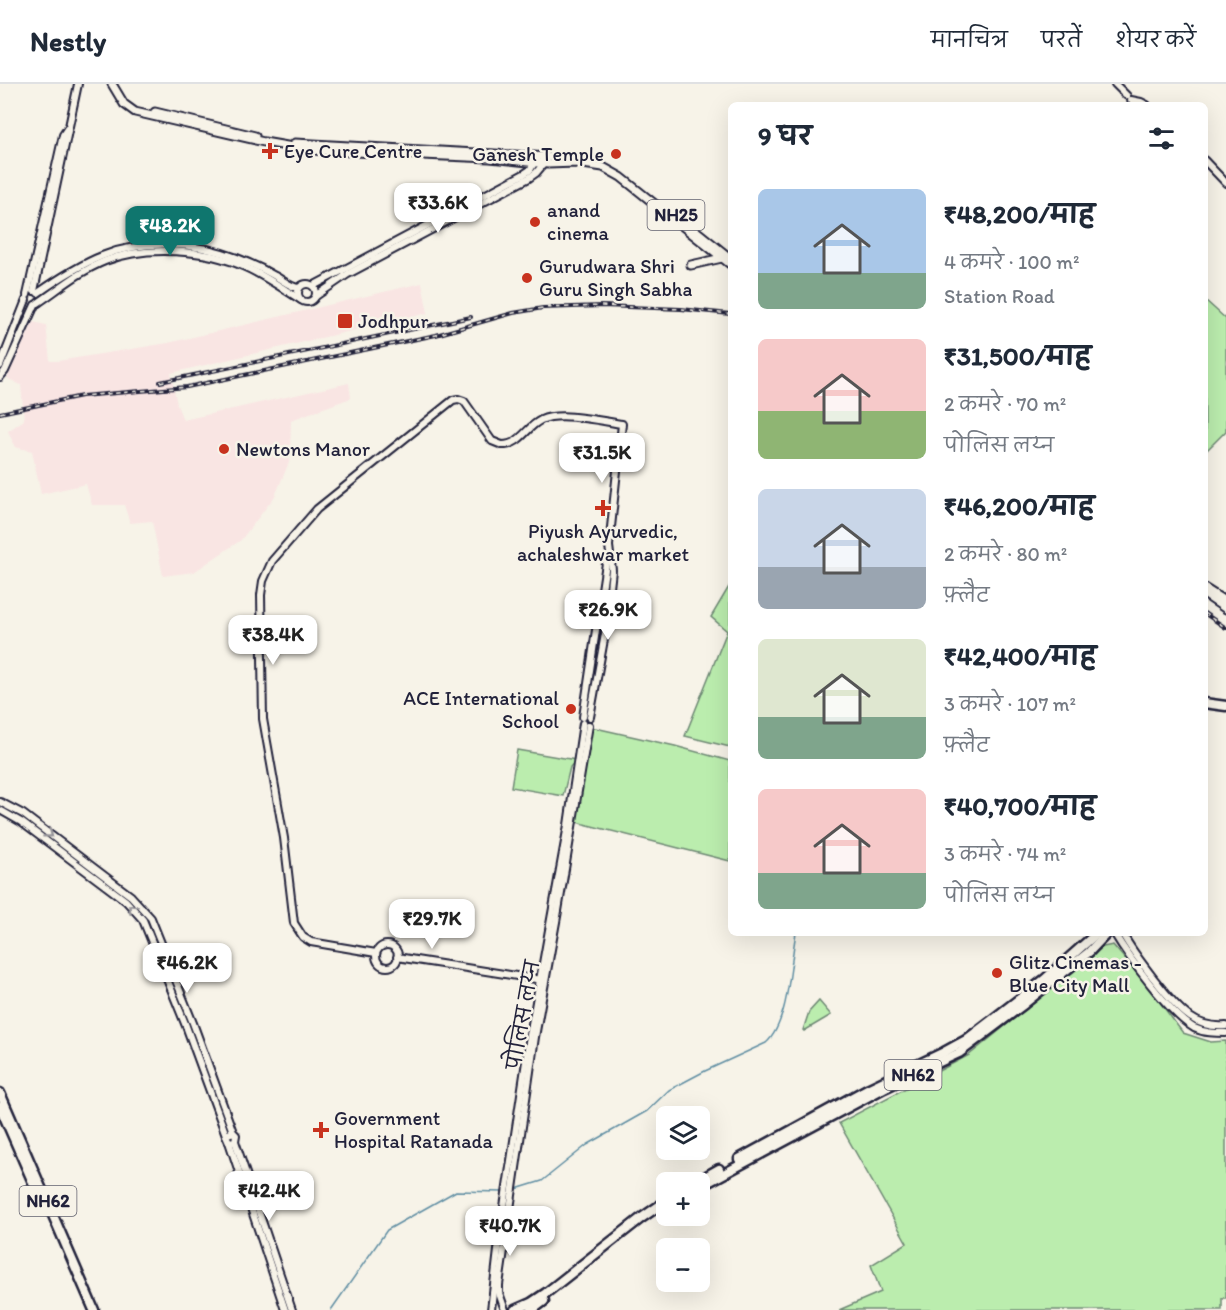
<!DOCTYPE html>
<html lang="hi">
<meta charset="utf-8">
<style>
:root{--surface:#fff;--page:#f2f2f3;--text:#1f2937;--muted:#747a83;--line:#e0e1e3;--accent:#0f766e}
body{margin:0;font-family:Itim,"Playpen Sans Deva",sans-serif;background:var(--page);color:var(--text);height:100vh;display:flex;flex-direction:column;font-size:22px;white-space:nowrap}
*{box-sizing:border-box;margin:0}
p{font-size:20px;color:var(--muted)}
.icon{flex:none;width:33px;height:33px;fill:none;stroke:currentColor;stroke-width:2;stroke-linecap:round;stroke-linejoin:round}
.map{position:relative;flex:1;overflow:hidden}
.panel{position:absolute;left:728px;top:18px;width:480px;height:834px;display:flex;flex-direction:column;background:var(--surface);border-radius:9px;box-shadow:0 6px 24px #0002}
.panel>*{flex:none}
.controls{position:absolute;left:656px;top:1022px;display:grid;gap:12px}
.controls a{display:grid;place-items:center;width:54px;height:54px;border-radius:9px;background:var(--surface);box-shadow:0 6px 24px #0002;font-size:30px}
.price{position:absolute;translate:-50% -51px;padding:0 14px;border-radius:12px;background:#fff;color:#222;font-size:20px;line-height:39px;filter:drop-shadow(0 2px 3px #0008)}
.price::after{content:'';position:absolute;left:50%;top:36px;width:18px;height:14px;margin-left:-9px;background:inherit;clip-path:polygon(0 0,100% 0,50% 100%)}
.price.selected{background:var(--accent);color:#fff}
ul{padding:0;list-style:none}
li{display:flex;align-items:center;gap:18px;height:150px;padding:0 30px}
li span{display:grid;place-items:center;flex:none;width:168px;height:120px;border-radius:9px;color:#555}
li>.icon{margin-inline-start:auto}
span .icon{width:72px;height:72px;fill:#fffc;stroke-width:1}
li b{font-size:26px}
h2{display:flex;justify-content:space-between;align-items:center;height:72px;padding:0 30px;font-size:26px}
header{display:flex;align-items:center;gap:36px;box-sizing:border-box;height:84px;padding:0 30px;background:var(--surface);border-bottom:2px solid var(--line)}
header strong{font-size:28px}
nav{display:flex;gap:33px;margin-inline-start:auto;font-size:21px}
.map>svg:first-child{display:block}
.built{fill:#f9e5e3}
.green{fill:#bbedae;stroke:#6e8874;stroke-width:1.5}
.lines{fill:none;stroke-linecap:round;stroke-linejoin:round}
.stream{stroke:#608ea3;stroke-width:1.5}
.secondary-casing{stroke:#22223b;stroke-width:10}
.primary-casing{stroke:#22223b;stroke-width:11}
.highway-casing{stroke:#22223b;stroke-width:13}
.secondary{stroke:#f7f3e8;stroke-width:6}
.primary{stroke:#f7f3e8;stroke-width:7}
.highway{stroke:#f7f3e8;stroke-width:8}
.rail-casing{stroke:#22223b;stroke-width:4}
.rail{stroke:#f7f3e8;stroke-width:1.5;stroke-dasharray:4.5;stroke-linecap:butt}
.oneway{stroke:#97959a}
.poi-dot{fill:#c8321e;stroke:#f7f3e8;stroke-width:2}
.labels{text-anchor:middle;stroke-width:5;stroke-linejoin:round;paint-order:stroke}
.shield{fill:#f7f3e8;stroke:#62616f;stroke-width:1.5}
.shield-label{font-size:18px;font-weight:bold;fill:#22223b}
.poi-label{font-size:20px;fill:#22223b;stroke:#f7f3e8;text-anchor:start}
.street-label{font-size:20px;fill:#22223b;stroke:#f7f3e8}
</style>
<header>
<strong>Nestly</strong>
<nav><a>मानचित्र</a><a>परतें</a><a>शेयर करें</a></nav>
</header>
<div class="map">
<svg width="1226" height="1226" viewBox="0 0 1226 1226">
<rect width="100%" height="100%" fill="#f7f3e8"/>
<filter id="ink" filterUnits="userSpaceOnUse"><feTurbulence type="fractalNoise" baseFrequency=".0167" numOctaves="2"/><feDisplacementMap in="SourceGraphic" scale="12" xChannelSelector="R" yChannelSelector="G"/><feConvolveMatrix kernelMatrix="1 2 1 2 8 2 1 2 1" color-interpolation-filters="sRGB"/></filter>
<g filter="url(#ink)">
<polygon class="built" points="422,199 428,229 171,289 177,321 183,336 349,299 351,314 291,336 290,376 275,412 241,456 194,488 163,492 152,437 130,439 124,421 92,421 86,400 41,410 32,367 15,363 8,347 24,336 21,301 7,294 33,238 46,241 50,277 58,277 168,259"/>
<g class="green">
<polygon points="1204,215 1226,235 1226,347 1205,368"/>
<polygon points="730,501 730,663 685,652 727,547 711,533"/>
<polygon points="591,643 675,662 730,677 730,777 576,738"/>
<polygon points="517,666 576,676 570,683 563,712 511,703"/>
<polygon points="1113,861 1147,901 1183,949 1211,958 1226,957 1226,1214 1222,1214 1222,1226 839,1226 881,1208 871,1181 907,1159 839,1039 969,971 1103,863"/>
<polygon points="819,917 831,931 804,947 803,946 809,928"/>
</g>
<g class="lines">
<g class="stream">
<path d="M 516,1105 L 542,1097 L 587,1061 L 647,1027 L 669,1006 L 705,987 L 766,959 C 789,939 790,879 796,849"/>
<polyline points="331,1226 387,1146 456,1107 503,1108"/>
</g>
<defs>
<g id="secondary">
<polyline points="1115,0 1127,12"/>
<polyline points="1131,16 1141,18 1147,21"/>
<polyline points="1204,76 1226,99"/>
<circle cx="307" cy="209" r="9"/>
<polyline points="313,202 524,90 530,86 536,76"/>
<polyline points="34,207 78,0"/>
<path d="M 38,209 C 58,195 79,181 102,172 C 143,155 197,158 237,174 C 250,179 263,185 275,192 C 283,196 290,203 299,204"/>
<polyline points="27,211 63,51 67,45"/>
<polyline points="316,212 348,190 529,94 536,89 546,77"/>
<path d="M 38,219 C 60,204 80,187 105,177 C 145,161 206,165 245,183 C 265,192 282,204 301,216"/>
<polyline points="0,282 26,216"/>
<polyline points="0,293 5,287 35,221"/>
<polyline points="583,633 606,479 609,474"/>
<polyline points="0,718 23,730 119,803 131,812 151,834 193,939 233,1048 236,1051 235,1057 229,1058 226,1051 233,1048"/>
<polyline points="0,726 21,738 126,817 143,836 186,942 226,1051"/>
<path d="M 1114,849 C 1129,874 1170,930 1194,944 C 1204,949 1215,949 1226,949"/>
<path d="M 1122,849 C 1133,869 1172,921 1190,933 C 1201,941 1213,943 1226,942"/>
<circle cx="387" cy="872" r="11"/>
<path d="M 376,869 L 311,858 L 303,853 L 294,839 L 284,754 L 263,635 L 261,511 L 263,497 L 272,477 L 317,425 L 453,316 L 458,315 L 464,317 L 492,357 L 502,361 C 521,361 526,343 541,336 C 560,327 601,337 622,340 L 609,462 L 612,486 L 605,550 L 590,633"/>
<polyline points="397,873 542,896"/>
<polyline points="235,1057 292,1226"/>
<polyline points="229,1058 285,1226"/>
<polyline points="491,1226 500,1149 530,951 568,741 583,639"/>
<polyline points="505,1226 499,1209 499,1201 535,953 558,827 589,641"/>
</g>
<g id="primary">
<polyline points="112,0 124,20 135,28 264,58 310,66 490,74 548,80 576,79 603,83 621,93 730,180"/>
<polyline points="155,28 255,52"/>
<polyline points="295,59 568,74"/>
<polyline points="674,129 730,174"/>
<polyline points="691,181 722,174"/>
<polyline points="1204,504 1226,518"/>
<polyline points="1204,510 1226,525"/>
</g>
<g id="highway">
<polyline points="1204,619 1226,622"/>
<polyline points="0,1009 94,1226"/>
<polyline points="0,1023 42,1119"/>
<polyline points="739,1075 869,1004 944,968 966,956 1044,896 1097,849"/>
<polyline points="696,1098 719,1085"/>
<polyline points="699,1103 884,1004 959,969 1024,920 1089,868 1107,849"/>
<polyline points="515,1226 531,1219 546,1209 640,1135 666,1117"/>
<polyline points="532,1226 544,1217"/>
</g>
</defs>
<use href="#secondary" class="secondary-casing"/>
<use href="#primary" class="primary-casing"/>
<use href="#highway" class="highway-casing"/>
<use href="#secondary" class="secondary"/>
<use href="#primary" class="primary"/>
<use href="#highway" class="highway"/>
<defs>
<g id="rail">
<polyline points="160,298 471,233"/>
<polyline points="0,329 82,312 187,303 436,251 513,229 543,224 602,222 681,225 730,230"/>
<polyline points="1204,529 1226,544"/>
</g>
</defs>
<use href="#rail" class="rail-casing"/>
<use href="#rail" class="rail"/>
</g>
<defs><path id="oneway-chevron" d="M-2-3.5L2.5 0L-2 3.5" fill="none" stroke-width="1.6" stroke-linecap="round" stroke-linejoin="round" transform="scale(1.5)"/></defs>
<g class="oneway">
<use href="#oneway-chevron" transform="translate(49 750) rotate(37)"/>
<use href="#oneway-chevron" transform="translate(132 824) rotate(-135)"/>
</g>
</g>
<g class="poi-dot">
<path d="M267 58h6v6h6v6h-6v6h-6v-6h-6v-6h6z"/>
<circle cx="616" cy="70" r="6"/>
<circle cx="535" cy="138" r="6"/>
<circle cx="527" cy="194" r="6"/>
<rect x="337" y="229" width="16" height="16" rx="3"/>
<circle cx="224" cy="365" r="6"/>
<path d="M600 415h6v6h6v6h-6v6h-6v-6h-6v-6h6z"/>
<circle cx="571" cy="625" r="6"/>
<circle cx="997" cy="889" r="6"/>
<path d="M318 1037h6v6h6v6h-6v6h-6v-6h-6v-6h6z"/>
</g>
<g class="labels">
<g class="shield">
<rect x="647.5" y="116" width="57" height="30" rx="4.5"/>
<rect x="884.5" y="976" width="57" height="30" rx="4.5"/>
<rect x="19.5" y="1102" width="57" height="30" rx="4.5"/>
</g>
<g class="shield-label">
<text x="676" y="137">NH25</text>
<text x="913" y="997">NH62</text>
<text x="48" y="1123">NH62</text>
</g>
<g class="poi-label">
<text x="284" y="74">Eye Cure Centre</text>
<text x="604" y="77" text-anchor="end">Ganesh Temple</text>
<text x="547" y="133">anand<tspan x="547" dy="23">cinema</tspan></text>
<text x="539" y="189">Gurudwara Shri<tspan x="539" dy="23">Guru Singh Sabha</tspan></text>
<text x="358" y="244">Jodhpur</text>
<text x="236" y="372">Newtons Manor</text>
<text x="603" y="454" text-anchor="middle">Piyush Ayurvedic,<tspan x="603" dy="23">achaleshwar market</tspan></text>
<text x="559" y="621" text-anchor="end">ACE International<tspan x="559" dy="23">School</tspan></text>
<text x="1009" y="885">Glitz Cinemas -<tspan x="1009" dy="23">Blue City Mall</tspan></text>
<text x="334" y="1041">Government<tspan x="334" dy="23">Hospital Ratanada</tspan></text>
</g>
<g class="street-label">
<text transform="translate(523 931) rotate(-80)" y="7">पोलिस लय्न</text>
</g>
</g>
</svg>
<div class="controls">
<a><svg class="icon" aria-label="layers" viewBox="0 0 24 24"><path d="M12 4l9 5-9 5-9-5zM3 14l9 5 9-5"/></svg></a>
<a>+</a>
<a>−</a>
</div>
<b class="price" style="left:438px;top:150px">₹33.6K</b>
<b class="price selected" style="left:170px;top:173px">₹48.2K</b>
<b class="price" style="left:602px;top:400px">₹31.5K</b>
<b class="price" style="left:608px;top:557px">₹26.9K</b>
<b class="price" style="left:273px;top:582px">₹38.4K</b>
<b class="price" style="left:432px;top:866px">₹29.7K</b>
<b class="price" style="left:187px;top:910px">₹46.2K</b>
<b class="price" style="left:269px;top:1138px">₹42.4K</b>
<b class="price" style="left:510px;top:1173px">₹40.7K</b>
<section class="panel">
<h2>9 घर<svg class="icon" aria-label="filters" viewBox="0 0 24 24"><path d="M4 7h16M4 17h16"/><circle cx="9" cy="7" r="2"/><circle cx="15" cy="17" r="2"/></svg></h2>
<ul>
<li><span style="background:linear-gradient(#a9c7e8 70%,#7fa58c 0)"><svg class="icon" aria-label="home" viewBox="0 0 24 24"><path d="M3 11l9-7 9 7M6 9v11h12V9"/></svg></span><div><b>₹48,200/माह</b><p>4 कमरे · 100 m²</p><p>Station Road</p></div></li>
<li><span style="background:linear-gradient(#f6c9c9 60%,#8fb573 0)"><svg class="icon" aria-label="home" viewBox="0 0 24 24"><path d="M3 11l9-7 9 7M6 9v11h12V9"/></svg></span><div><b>₹31,500/माह</b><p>2 कमरे · 70 m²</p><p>पोलिस लय्न</p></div></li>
<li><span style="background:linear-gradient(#c9d6e8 65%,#9aa5b1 0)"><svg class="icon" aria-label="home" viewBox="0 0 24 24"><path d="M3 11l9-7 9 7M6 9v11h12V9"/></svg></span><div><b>₹46,200/माह</b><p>2 कमरे · 80 m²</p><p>फ़्लैट</p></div></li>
<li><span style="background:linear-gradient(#dfe7d0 65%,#7fa58c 0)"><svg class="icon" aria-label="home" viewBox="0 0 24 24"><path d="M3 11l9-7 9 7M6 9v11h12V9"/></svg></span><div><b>₹42,400/माह</b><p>3 कमरे · 107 m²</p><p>फ़्लैट</p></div></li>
<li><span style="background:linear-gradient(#f6c9c9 70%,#7fa58c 0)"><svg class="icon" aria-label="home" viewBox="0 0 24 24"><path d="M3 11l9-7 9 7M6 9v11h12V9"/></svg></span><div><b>₹40,700/माह</b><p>3 कमरे · 74 m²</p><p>पोलिस लय्न</p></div></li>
</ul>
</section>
</div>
